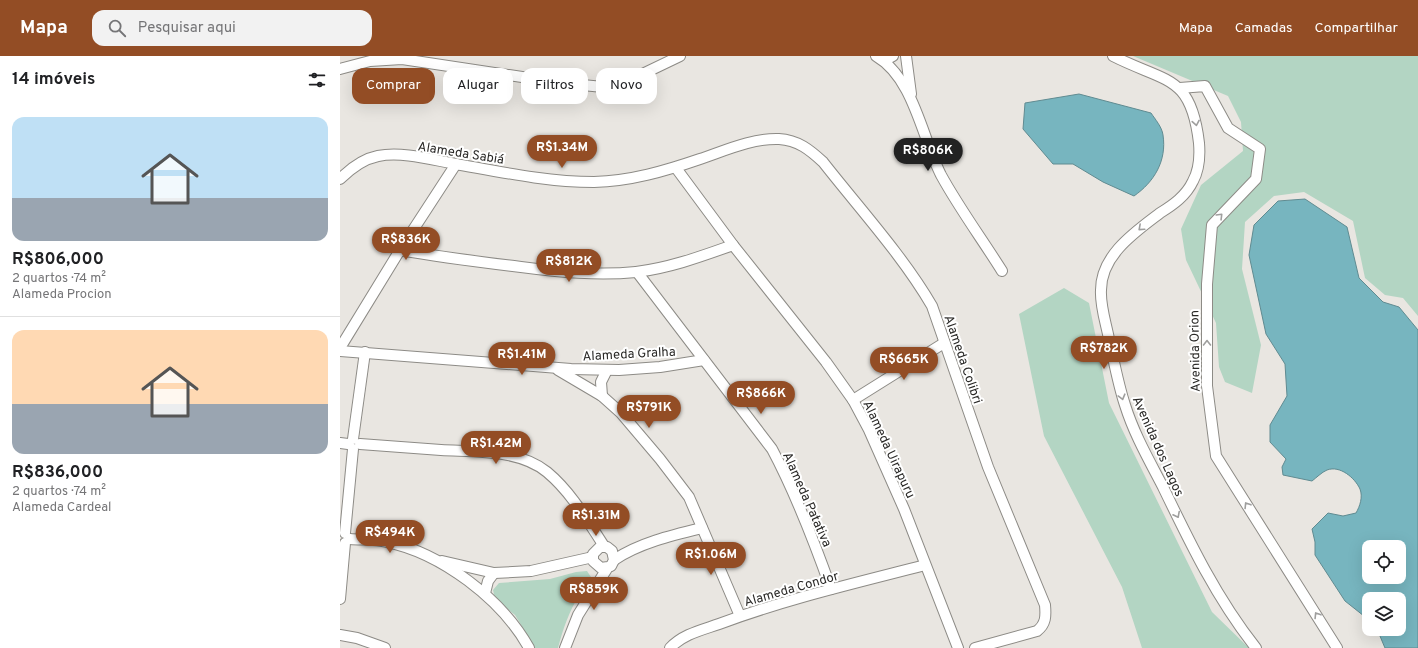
<!DOCTYPE html>
<html lang="pt">
<meta charset="utf-8">
<style>
:root{--surface:#fff;--page:#f2f2f2;--text:#202124;--muted:#757577;--line:#e0e0e0;--accent:#934d25}
body{margin:0;font-family:Overpass,sans-serif;background:var(--page);color:var(--text);height:100vh;display:flex;flex-direction:column;font-size:15px;white-space:nowrap}
*{box-sizing:border-box;margin:0}
p{font-size:13px;color:var(--muted)}
.icon{flex:none;width:22px;height:22px;fill:none;stroke:currentColor;stroke-width:2;stroke-linecap:round;stroke-linejoin:round}
.map{position:relative;flex:1;overflow:hidden}
.drawer{display:flex;flex-direction:column;background:var(--surface);width:340px}
.drawer>*{flex:none}
.banner{position:absolute;left:12px;top:12px;width:380px;height:36px;display:flex;gap:8px}
.fabs{position:absolute;left:1022px;top:484px;display:grid;gap:8px}
.fabs a{display:grid;place-items:center;width:44px;height:44px;border-radius:8px;background:var(--surface);box-shadow:0 4px 16px #0002;font-size:20px}
.price{position:absolute;translate:-50% -34px;padding:0 9px;border-radius:14px;background:var(--accent);color:#fff;font-size:13px;line-height:26px;filter:drop-shadow(0 1px 2px #0008)}
.price::after{content:'';position:absolute;left:50%;top:24px;width:12px;height:9px;margin-left:-6px;background:inherit;clip-path:polygon(0 0,100% 0,50% 100%)}
.price.active{background:#222;color:#fff}
ul{padding:0;list-style:none}
li{display:grid;align-content:center;gap:8px;height:212px;padding:0 12px}
li+li{border-top:1px solid var(--line)}
li span{display:grid;place-items:center;height:124px;border-radius:12px;color:#555}
li>.icon{margin-inline-start:auto}
span .icon{width:72px;height:72px;fill:#fffc;stroke-width:1}
li b{font-size:17px}
h2{display:flex;justify-content:space-between;align-items:center;height:48px;padding:0 12px;font-size:17px}
.chip{padding:0 14px;border-radius:12px;background:var(--surface);box-shadow:0 4px 16px #0002;font-size:14px;line-height:36px}
.chip.active{background:var(--accent);color:#fff}
header{display:flex;align-items:center;gap:24px;box-sizing:border-box;height:56px;padding:0 20px;background:var(--accent);color:#fff}
header strong{font-size:19px}
nav{display:flex;gap:22px;margin-inline-start:auto;font-size:14px}
.search{width:280px;height:36px;background:var(--page);display:flex;align-items:center;gap:10px;box-sizing:border-box;padding:0 14px;border-radius:12px;color:var(--muted);font-size:15px}
main{display:flex;flex:1;min-height:0}
.map>svg:first-child{display:block}
.green{fill:#b3d5c3}
.water{fill:#77b5bf;stroke:#608b91;fill-rule:evenodd}
.lines{fill:none;stroke-linecap:round;stroke-linejoin:round}
.street-casing{stroke:#8d8b86;stroke-width:12}
.street{stroke:#fff;stroke-width:10}
.oneway{stroke:#9f9f9e}
.labels{text-anchor:middle;stroke-width:4;stroke-linejoin:round;paint-order:stroke}
.street-label{font-size:13px;fill:#2a2927;stroke:#fff}
</style>
<header>
<strong>Mapa</strong>
<div class="search"><svg class="icon" aria-label="search" viewBox="0 0 24 24"><circle cx="10" cy="10" r="6"/><path d="M15 15l6 6"/></svg>Pesquisar aqui</div>
<nav><a>Mapa</a><a>Camadas</a><a>Compartilhar</a></nav>
</header>
<main>
<section class="drawer">
<h2>14 imóveis<svg class="icon" aria-label="filters" viewBox="0 0 24 24"><path d="M4 7h16M4 17h16"/><circle cx="9" cy="7" r="2"/><circle cx="15" cy="17" r="2"/></svg></h2>
<ul>
<li><span style="background:linear-gradient(#bfe0f5 65%,#9aa5b1 0)"><svg class="icon" aria-label="home" viewBox="0 0 24 24"><path d="M3 11l9-7 9 7M6 9v11h12V9"/></svg></span><div><b>R$806,000</b><p>2 quartos · 74 m²</p><p>Alameda Procion</p></div></li>
<li><span style="background:linear-gradient(#ffd9b3 60%,#9aa5b1 0)"><svg class="icon" aria-label="home" viewBox="0 0 24 24"><path d="M3 11l9-7 9 7M6 9v11h12V9"/></svg></span><div><b>R$836,000</b><p>2 quartos · 74 m²</p><p>Alameda Cardeal</p></div></li>
</ul>
</section>
<div class="map">
<svg width="1078" height="592" viewBox="0 0 1078 592">
<rect width="100%" height="100%" fill="#e9e6e1"/>
<g class="green">
<polygon points="793,0 1078,0 1078,260 1063,242 1045,239 1025,222 1013,165 964,136 934,140 905,166 902,213 921,289 912,337 885,326 879,311 876,267 846,204 841,173 861,129 903,95 901,66 888,40"/>
<polygon points="724,232 749,247 769,347 872,556 909,592 802,592 782,531 704,380 679,258"/>
<path d="M 247,515 L 251,521 C 250,529 244,532 239,539 C 229,556 223,573 218,592 L 195,592 L 175,559 L 155,543 L 153,534 L 159,527 L 210,523 L 236,516 Z"/>
</g>
<g class="water">
<path d="M 739,38 L 811,57 C 815,63 822,71 823,79 C 827,105 814,126 794,140 L 763,126 L 733,108 L 713,108 L 683,73 L 685,47 Z"/>
<path d="M 965,143 L 1007,171 L 1019,222 L 1043,246 L 1059,251 L 1078,274 L 1078,592 L 1045,592 L 1037,573 L 1059,573 L 1059,543 L 1029,543 L 1029,564 L 1005,545 L 975,499 L 975,486 L 972,473 L 988,457 L 1003,460 L 1016,457 C 1020,450 1023,441 1020,433 C 1015,422 1000,409 987,414 C 982,416 976,422 972,425 L 943,419 L 942,411 L 946,403 L 930,386 L 930,369 L 947,340 L 945,308 L 926,278 L 909,199 L 914,169 L 938,145 ZM 1029,491 L 1059,491 L 1059,521 L 1029,521 Z"/>
</g>
<g class="lines">
<defs>
<g id="street">
<path d="M 536,0 C 574,22 582,82 601,119 C 619,152 642,183 662,215"/>
<polyline points="566,0 571,38"/>
<path d="M 773,0 C 826,27 851,18 859,87 C 860,99 859,114 853,125 C 846,140 833,149 820,157 C 795,176 761,199 761,234 C 760,250 766,267 769,283 C 774,305 778,328 785,349 C 794,378 809,404 823,431 C 850,487 877,543 916,592"/>
<polyline points="544,5 553,0"/>
<polyline points="0,13 30,5 62,3 222,27 263,31 288,25 340,0"/>
<polyline points="840,32 865,30 888,72 920,93 916,123 872,169 867,228 867,330 876,400 997,592"/>
<polyline points="336,112 393,189 486,306 513,344 529,374 564,453 618,592"/>
<path d="M 0,123 C 11,112 23,103 38,100 C 62,95 93,104 116,108 C 161,116 208,126 254,126 C 291,125 325,115 360,103 C 384,95 412,82 439,83 C 458,84 470,94 483,106 C 519,152 563,200 592,250 L 648,411 L 705,549 C 706,560 706,568 697,575 L 635,592"/>
<path d="M 60,194 C 100,201 140,206 181,211 C 219,216 258,220 296,216 C 330,212 362,200 393,189"/>
<path d="M 297,216 L 432,393 C 456,438 474,485 491,533"/>
<polyline points="0,292 60,194 116,108"/>
<polyline points="0,295 231,313 279,314 320,311 364,304"/>
<polyline points="218,314 262,340 281,357 320,403 349,441 400,560"/>
<polyline points="262,340 261,326 267,314"/>
<polyline points="513,344 604,287"/>
<polyline points="13,383 25,296"/>
<polyline points="0,387 8,388"/>
<path d="M 20,388 C 47,390 74,392 101,394 C 135,396 179,393 207,416 C 231,436 247,464 264,490"/>
<polyline points="5,477 13,393"/>
<path d="M 10,483 C 22,484 35,483 47,486 C 101,497 162,543 189,592"/>
<path d="M 274,504 C 299,487 333,479 362,472"/>
<polyline points="102,505 154,517 191,515 253,501"/>
<polyline points="145,537 148,525 154,517"/>
<polyline points="0,543 5,487"/>
<polyline points="0,579 17,582 45,592"/>
<polyline points="225,592 238,559 268,511 271,510 274,504 272,495 267,491 260,491 253,498 253,505 261,512 268,511"/>
<path d="M 330,592 C 343,578 362,574 379,568 C 446,543 516,527 585,509"/>
</g>
</defs>
<use href="#street" class="street-casing"/>
<use href="#street" class="street"/>
</g>
<defs><path id="oneway-chevron" d="M-2-3.5L2.5 0L-2 3.5" fill="none" stroke-width="1.6" stroke-linecap="round" stroke-linejoin="round"/></defs>
<g class="oneway">
<use href="#oneway-chevron" transform="translate(856 67) rotate(80)"/>
<use href="#oneway-chevron" transform="translate(880 160) rotate(-45)"/>
<use href="#oneway-chevron" transform="translate(801 172) rotate(138)"/>
<use href="#oneway-chevron" transform="translate(867 287) rotate(-90)"/>
<use href="#oneway-chevron" transform="translate(782 341) rotate(75)"/>
<use href="#oneway-chevron" transform="translate(907 449) rotate(-122)"/>
<use href="#oneway-chevron" transform="translate(837 459) rotate(63)"/>
<use href="#oneway-chevron" transform="translate(977 559) rotate(-122)"/>
</g>
<g class="labels">
<g class="street-label">
<text transform="translate(121 96) rotate(9)" y="5">Alameda Sabiá</text>
<text transform="translate(854 295) rotate(-91)" y="5">Avenida Orion</text>
<text transform="translate(289 297) rotate(-3)" y="5">Alameda Gralha</text>
<text transform="translate(624 303) rotate(71)" y="5">Alameda Colibri</text>
<text transform="translate(819 390) rotate(66)" y="5">Avenida dos Lagos</text>
<text transform="translate(550 393) rotate(65)" y="5">Alameda Uirapuru</text>
<text transform="translate(468 443) rotate(66)" y="5">Alameda Patativa</text>
<text transform="translate(451 532) rotate(-16)" y="5">Alameda Condor</text>
</g>
</g>
</svg>
<div class="fabs">
<a><svg class="icon" aria-label="locate" viewBox="0 0 24 24"><circle cx="12" cy="12" r="6"/><path d="M12 2v4M12 18v4M2 12h4M18 12h4"/></svg></a>
<a><svg class="icon" aria-label="layers" viewBox="0 0 24 24"><path d="M12 4l9 5-9 5-9-5zM3 14l9 5 9-5"/></svg></a>
</div>
<b class="price" style="left:222px;top:113px">R$1.34M</b>
<b class="price active" style="left:588px;top:116px">R$806K</b>
<b class="price" style="left:66px;top:205px">R$836K</b>
<b class="price" style="left:229px;top:227px">R$812K</b>
<b class="price" style="left:764px;top:314px">R$782K</b>
<b class="price" style="left:182px;top:320px">R$1.41M</b>
<b class="price" style="left:564px;top:325px">R$665K</b>
<b class="price" style="left:421px;top:359px">R$866K</b>
<b class="price" style="left:309px;top:373px">R$791K</b>
<b class="price" style="left:156px;top:409px">R$1.42M</b>
<b class="price" style="left:256px;top:481px">R$1.31M</b>
<b class="price" style="left:50px;top:498px">R$494K</b>
<b class="price" style="left:371px;top:520px">R$1.06M</b>
<b class="price" style="left:254px;top:555px">R$859K</b>
<div class="banner">
<a class="chip active">Comprar</a>
<a class="chip">Alugar</a>
<a class="chip">Filtros</a>
<a class="chip">Novo</a>
</div>
</div>
</main>
